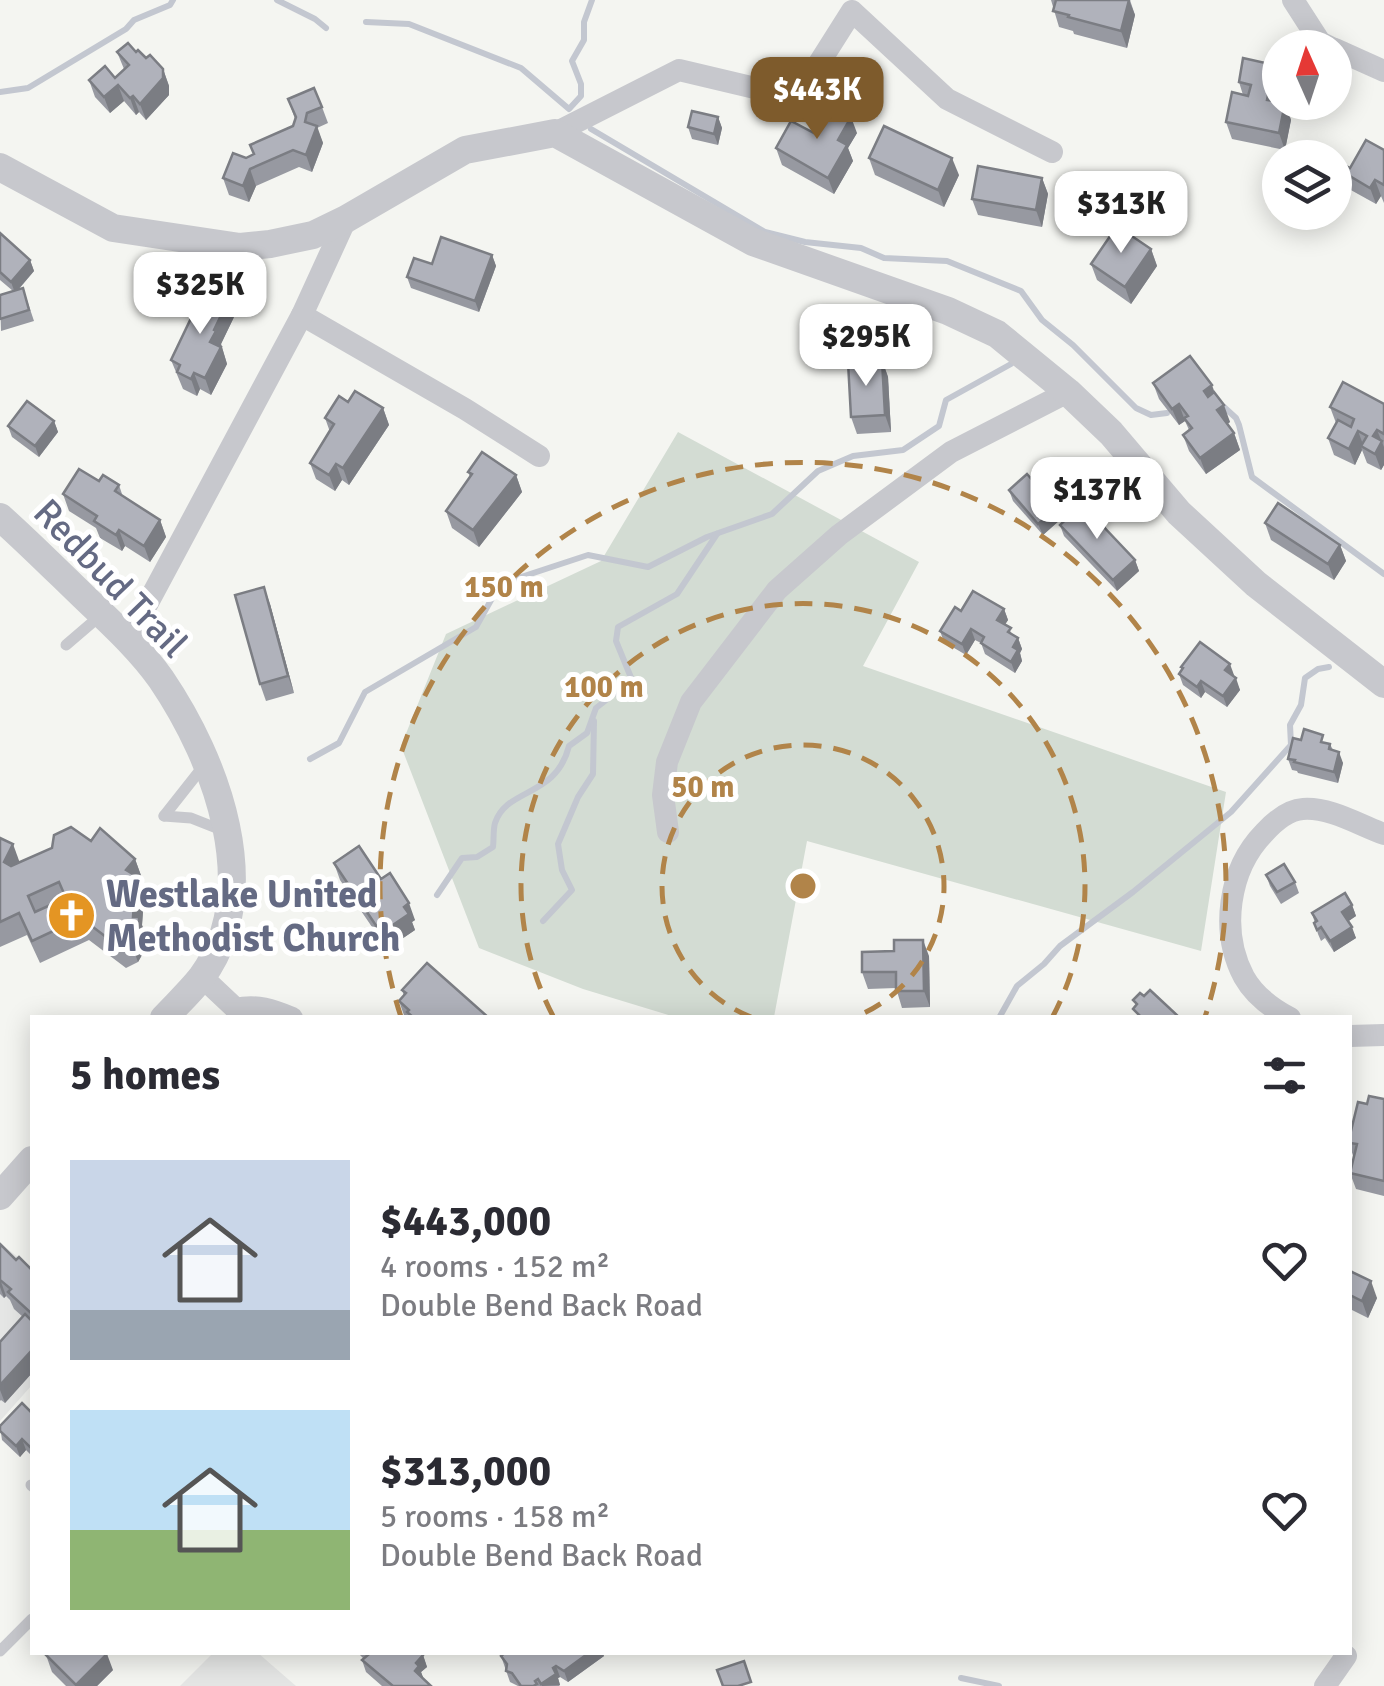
<!DOCTYPE html>
<meta charset="utf-8">
<style>
:root{--surface:#fff;--page:#f2f2f3;--text:#2b2b33;--muted:#7c7c81;--accent:#7e5b2c}
body{margin:0;font-family:Signika,sans-serif;background:var(--page);color:var(--text);height:100vh;display:flex;flex-direction:column;font-size:38px;white-space:nowrap}
*{box-sizing:border-box;margin:0}
p{font-size:32px;color:var(--muted)}
.icon{flex:none;width:55px;height:55px;fill:none;stroke:currentColor;stroke-width:2;stroke-linecap:round;stroke-linejoin:round}
.map{position:relative;flex:1;overflow:hidden}
.drawer{position:absolute;left:30px;top:1015px;width:1322px;height:640px;display:flex;flex-direction:column;background:var(--surface);border-radius:0px;box-shadow:0 5px 25px #0003}
.drawer>*{flex:none}
.needle{width:65px;rotate:357deg}
.tools{position:absolute;left:1262px;top:30px;display:grid;gap:20px}
.tools a{display:grid;place-items:center;width:90px;height:90px;border-radius:50%;background:var(--surface);box-shadow:0 5px 25px #0003;font-size:50px}
.price{position:absolute;translate:-50% -85px;padding:0 22px;border-radius:20px;background:#fff;color:#222;font-size:32px;line-height:65px;filter:drop-shadow(0 2px 5px #0008)}
.price::after{content:'';position:absolute;left:50%;top:60px;width:30px;height:22px;margin-left:-15px;background:inherit;clip-path:polygon(0 0,100% 0,50% 100%)}
.price.selected{background:var(--accent);color:#fff}
ul{padding:0;list-style:none}
li{display:flex;align-items:center;gap:30px;height:250px;padding:0 40px}
li span{display:grid;place-items:center;flex:none;width:280px;height:200px;border-radius:0px;color:#555}
li>.icon{margin-inline-start:auto}
span .icon{width:120px;height:120px;fill:#fffc;stroke-width:1}
li b{font-size:42px}
h2{display:flex;justify-content:space-between;align-items:center;height:120px;padding:0 40px;font-size:42px}
.map>svg:first-child{display:block}
.built{fill:#e5e6e5}
.green{fill:#d3dcd3}
.lines{fill:none;stroke-linecap:round;stroke-linejoin:round}
.stream{stroke:#c3c7d0;stroke-width:6}
.service{stroke:#c7c8cd;stroke-width:11}
.minor{stroke:#c7c8cd;stroke-width:22}
.tertiary{stroke:#c7c8cd;stroke-width:28}
.wall{fill:#9799a1}
.shaded-wall{fill:#7b7d83}
.building{fill:#b0b2bb;stroke:#7b7d83;stroke-width:2.5;fill-rule:evenodd}
.ring{fill:none;stroke:#b18449;stroke-width:5;stroke-dasharray:18 12}
.labels{text-anchor:middle;stroke-width:10;stroke-linejoin:round;paint-order:stroke}
.street-label{font-size:38px;fill:#646a83;stroke:#fff}
.poi-label{font-size:38px;font-weight:bold;fill:#646a83;stroke:#fff;text-anchor:start}
.centre{fill:#b18449;stroke:#fff;stroke-width:5}
.ring-label{font-size:30px;text-anchor:middle;font-weight:bold;fill:#b18449;stroke:#fff;stroke-width:10;stroke-linejoin:round;paint-order:stroke}
</style>
<div class="map">
<svg width="1384" height="1686" viewBox="0 0 1384 1686">
<rect width="100%" height="100%" fill="#f4f5f1"/>
<g class="built">
<polygon points="0,1243 32,1268 32,1385 0,1421"/>
<polygon points="213,1653 258,1653 296,1686 180,1686"/>
</g>
<polygon class="green" points="678,432 919,562 863,666 1226,792 1201,951 807,841 774,1017 675,1017 583,989 479,948 401,746 446,634 601,561"/>
<g class="lines">
<g class="stream">
<polyline points="277,0 315,19 326,28"/>
<polyline points="366,22 409,24 521,68 569,109 581,96 581,84 572,61 584,40 584,22 592,0"/>
<polyline points="0,92 28,88 126,29 134,20 170,5 173,0"/>
<polyline points="591,129 765,232 805,242 861,248 884,258 947,261 1021,291 1042,320 1073,345 1136,408 1151,415 1167,413"/>
<polyline points="1220,407 1224,407 1236,418 1239,425 1252,477 1384,574"/>
<polyline points="310,759 339,743 365,692 476,627 500,584 588,555 648,567 707,537 772,514 818,471 853,456 903,450 939,426 946,400 1011,364"/>
<path d="M 437,895 L 462,858 L 477,857 L 493,847 C 494,839 493,830 495,823 C 507,787 556,798 569,746 L 587,733 L 596,708 L 632,680 L 616,641 L 618,627 L 677,594 L 717,534"/>
<polyline points="543,921 572,890 562,870 558,844 578,797 593,774 594,721"/>
<polyline points="999,1018 1017,986 1044,964 1060,946 1133,892 1231,812 1291,745 1290,725 1301,705 1305,678 1318,669 1329,667"/>
<polyline points="961,1678 999,1686"/>
</g>
<g class="service">
<polyline points="66,645 101,615"/>
<polyline points="164,816 205,764"/>
<polyline points="164,816 191,818 224,831"/>
<polyline points="31,1485 32,1486"/>
<polyline points="0,1651 32,1619"/>
</g>
<g class="minor">
<polyline points="1293,0 1320,42 1332,48"/>
<polyline points="1335,49 1384,71"/>
<polyline points="555,133 679,70 797,98 852,11 947,99 1052,152"/>
<polyline points="302,315 465,409 539,456"/>
<polyline points="128,640 302,315 346,219"/>
<polyline points="668,832 663,795 667,762 691,702 777,590 839,535 951,452 1068,392"/>
<polyline points="202,977 236,1009"/>
<path d="M 236,1009 C 256,1004 273,1010 292,1018"/>
<path d="M 1290,1018 C 1273,1009 1254,995 1244,977 C 1220,932 1228,870 1264,833 C 1274,822 1287,810 1303,809 C 1330,807 1359,825 1384,834"/>
<polyline points="1350,1036 1384,1035"/>
<polyline points="1325,1686 1346,1656"/>
</g>
<g class="tertiary">
<polyline points="0,167 113,228 240,247 270,244 313,235 346,219 465,150 555,133 753,242 948,311 997,334 1068,392 1111,433 1179,513 1256,584 1384,684"/>
<path d="M 0,517 C 28,542 55,569 83,596 C 110,622 139,648 161,679 C 216,760 266,890 201,978 C 190,992 176,1005 164,1018"/>
<polyline points="0,1196 32,1160"/>
</g>
</g>
<g class="wall">
<polygon points="1051,0 1130,0 1135,15 1127,48 1074,34 1073,31 1059,27"/>
<polygon points="117,52 136,52 163,69 169,86 169,95 146,120 139,112 136,115 124,101 110,113 95,97 89,80 115,78 124,69"/>
<polygon points="1274,65 1280,81 1276,102 1285,103 1291,120 1285,150 1232,139 1226,122 1243,95 1239,82"/>
<polygon points="288,99 322,107 328,123 317,128 323,143 312,172 299,167 256,186 249,202 229,195 223,178 246,158 254,154 293,126 295,119"/>
<polygon points="718,117 722,128 718,145 692,139 688,127"/>
<polygon points="814,133 857,133 848,148 853,161 834,194 782,165 776,148"/>
<polygon points="1384,150 1384,203 1381,196 1376,204 1349,189 1343,172"/>
<polygon points="869,158 959,175 944,207 875,175"/>
<polygon points="1042,178 1048,194 1042,227 978,215 972,199"/>
<polygon points="0,233 30,260 34,271 19,289 23,288 34,321 1,331 0,295 13,291 0,280"/>
<polygon points="1151,249 1157,266 1131,304 1097,280 1091,264"/>
<polygon points="492,255 496,266 479,312 411,288 407,277 432,264"/>
<polygon points="234,317 221,344 227,364 211,395 200,389 197,396 183,389 171,360"/>
<polygon points="882,360 888,377 891,432 857,434 851,417"/>
<polygon points="1153,383 1215,393 1230,422 1227,424 1234,433 1240,450 1206,474 1189,451 1183,435 1189,430 1185,421 1179,425 1159,399"/>
<polygon points="348,402 383,408 389,425 349,485 342,480 335,491 316,479 310,463 330,432 325,418"/>
<polygon points="1384,404 1384,465 1381,470 1367,463 1362,450 1355,465 1334,455 1328,438 1336,423 1330,407"/>
<polygon points="54,421 58,432 39,457 12,437 8,426"/>
<polygon points="468,472 516,475 522,492 479,547 452,528 446,511 470,477"/>
<polygon points="99,481 119,485 123,497 160,520 166,537 150,562 125,546 122,551 100,538 96,528 69,511 63,494"/>
<polygon points="1009,490 1057,508 1061,519 1043,535 1013,501"/>
<polygon points="1093,516 1104,522 1107,530 1135,560 1139,571 1117,591 1064,536 1060,525"/>
<polygon points="1265,523 1340,545 1346,561 1334,580 1271,540"/>
<polygon points="270,604 294,693 266,701 260,684"/>
<polygon points="1004,609 1008,620 1005,624 1013,635 1018,638 1022,649 1020,653 1022,661 1015,673 985,654 981,643 975,640 966,655 944,642 940,631 961,611"/>
<polygon points="1181,667 1234,675 1233,676 1240,690 1227,707 1205,692 1201,698 1183,685 1179,674 1182,670"/>
<polygon points="1326,743 1330,744 1333,750 1343,763 1338,783 1298,773 1297,771 1292,770 1288,759"/>
<polygon points="0,838 20,863 91,841 135,859 143,881 139,886 144,898 142,925 147,939 147,946 138,962 126,968 89,940 40,963 27,935 0,947"/>
<polygon points="334,863 381,879 415,920 412,922 415,930 387,949 340,880"/>
<polygon points="1266,875 1295,882 1299,893 1281,904 1270,886"/>
<polygon points="1352,905 1356,916 1348,921 1356,938 1334,952 1325,938 1321,941 1318,934 1312,913"/>
<polygon points="929,956 930,1007 902,1008 896,988 868,989 862,972"/>
<polygon points="402,990 489,1018 405,1018 399,1001 404,996"/>
<polygon points="1384,1099 1384,1196 1356,1189 1350,1173 1354,1158 1350,1147 1350,1135 1367,1104"/>
<polygon points="0,1244 16,1260 32,1270 32,1373 5,1403 1,1400 0,1401 0,1342 23,1317 14,1309 10,1300 6,1296 4,1298 0,1294"/>
<polygon points="1350,1271 1377,1298 1368,1318 1350,1309"/>
<polygon points="32,1413 32,1456 26,1450 20,1457 2,1440 0,1426"/>
<polygon points="357,1652 420,1652 423,1655 427,1667 421,1672 423,1678 431,1686 382,1686 366,1672 362,1660 364,1659"/>
<polygon points="46,1655 113,1670 97,1686 66,1686 52,1672"/>
<polygon points="501,1656 604,1656 568,1682 560,1677 558,1678 560,1685 559,1686 518,1686 510,1682"/>
</g>
<g class="shaded-wall">
<polygon points="1129,0 1135,15 1127,48 1121,31"/>
<polygon points="1274,65 1280,82 1273,116 1267,100"/>
<polygon points="163,69 169,86 169,95 146,120 140,104"/>
<polygon points="118,85 124,101 110,113 104,97"/>
<polygon points="133,96 139,112 136,115 130,98"/>
<polygon points="1285,103 1291,120 1285,150 1279,133"/>
<polygon points="718,117 722,128 718,145 714,134"/>
<polygon points="851,117 857,133 848,148 853,161 834,194 828,178 838,140"/>
<polygon points="317,126 323,143 312,172 306,155"/>
<polygon points="952,158 959,175 944,207 938,190"/>
<polygon points="250,169 256,186 249,202 243,186"/>
<polygon points="1042,178 1048,194 1042,227 1036,210"/>
<polygon points="1375,180 1381,196 1376,204 1370,188"/>
<polygon points="1151,249 1157,266 1131,304 1125,287"/>
<polygon points="492,255 496,266 479,312 475,301"/>
<polygon points="30,260 34,271 15,293 11,282"/>
<polygon points="228,301 234,317 221,344 227,364 211,395 205,378 210,342 214,330"/>
<polygon points="882,360 888,377 891,432 885,415"/>
<polygon points="194,373 200,389 197,396 191,379"/>
<polygon points="1212,385 1218,402 1210,408 1204,391"/>
<polygon points="1179,404 1185,421 1179,425 1172,409"/>
<polygon points="1224,405 1230,422 1223,427 1217,410"/>
<polygon points="383,408 389,425 349,485 343,468"/>
<polygon points="54,421 58,432 39,457 35,446"/>
<polygon points="1377,430 1384,447 1384,465 1381,470 1375,454 1373,436"/>
<polygon points="1358,431 1364,447 1361,446 1362,450 1355,465 1349,449"/>
<polygon points="1234,433 1240,450 1206,474 1200,458"/>
<polygon points="336,464 342,480 335,491 329,475"/>
<polygon points="516,475 522,492 479,547 473,530"/>
<polygon points="1057,508 1061,519 1043,535 1038,524"/>
<polygon points="160,520 166,537 150,562 144,546"/>
<polygon points="119,530 125,546 122,551 116,535"/>
<polygon points="1340,545 1346,561 1334,580 1328,564"/>
<polygon points="1135,560 1139,571 1117,591 1113,580"/>
<polygon points="264,587 270,604 294,693 288,676"/>
<polygon points="1004,609 1008,620 1001,631 997,620"/>
<polygon points="971,629 975,640 966,655 962,644"/>
<polygon points="1018,638 1022,649 1020,653 1022,661 1015,673 1011,662 1013,647"/>
<polygon points="1230,664 1234,675 1229,681 1225,670"/>
<polygon points="1236,678 1240,690 1227,707 1223,696"/>
<polygon points="1201,681 1205,692 1201,698 1197,687"/>
<polygon points="1339,752 1343,763 1338,783 1334,772"/>
<polygon points="13,844 21,866 12,884 4,862"/>
<polygon points="135,859 143,881 139,886 144,898 142,925 147,939 147,946 138,962 130,940 133,917 126,870"/>
<polygon points="409,903 415,920 412,922 415,930 387,949 381,933 404,907"/>
<polygon points="1352,905 1356,916 1346,923 1342,912"/>
<polygon points="1352,927 1356,938 1334,952 1330,941"/>
<polygon points="923,940 929,956 930,1007 924,991"/>
<polygon points="0,1279 6,1296 4,1298 0,1287"/>
<polygon points="1371,1281 1377,1298 1368,1318 1362,1301"/>
<polygon points="32,1350 32,1373 5,1403 0,1390 0,1385"/>
<polygon points="22,1439 26,1450 20,1457 16,1446"/>
<polygon points="590,1652 603,1652 604,1656 568,1682 564,1671"/>
<polygon points="107,1654 113,1670 97,1686 76,1686"/>
<polygon points="423,1655 427,1667 421,1672 423,1677 419,1682 415,1671 416,1663"/>
<polygon points="556,1666 560,1677 558,1678 560,1685 542,1686 541,1684"/>
</g>
<g class="building">
<polygon points="1056,0 1129,0 1121,31 1068,17 1069,15 1053,11"/>
<polygon points="128,43 136,52 138,50 146,58 150,55 163,69 163,78 140,104 133,96 130,98 118,85 104,97 89,80 105,66 115,78 129,65 117,52"/>
<polygon points="1243,58 1274,65 1267,100 1285,103 1279,133 1226,122 1232,92 1248,96 1251,85 1239,82"/>
<polygon points="314,88 322,107 307,113 305,122 317,126 306,155 293,150 250,169 243,186 223,178 233,153 246,158 254,154 250,145 293,126 296,117 288,99"/>
<polygon points="829,105 851,117 838,140 847,145 828,178 776,148 791,121 814,133"/>
<polygon points="692,111 718,117 714,134 688,127"/>
<polygon points="884,126 952,158 938,190 869,158"/>
<polygon points="1366,140 1384,150 1384,185 1375,180 1370,188 1343,172 1346,166 1350,168"/>
<polygon points="978,166 1042,178 1036,210 972,199"/>
<polygon points="1117,226 1151,249 1125,287 1091,264"/>
<polygon points="0,233 30,260 11,282 0,272"/>
<polygon points="441,237 492,255 475,301 407,277 414,258 432,264"/>
<polygon points="23,288 29,310 0,319 0,295"/>
<polygon points="205,289 228,301 214,330 216,331 210,342 221,347 205,378 194,373 191,379 177,372 180,365 171,360"/>
<polygon points="1190,356 1212,385 1204,391 1208,397 1214,392 1224,405 1217,410 1234,433 1200,458 1183,435 1192,428 1184,418 1188,416 1179,404 1172,409 1153,383"/>
<polygon points="882,360 885,415 851,417 848,362"/>
<polygon points="1343,382 1384,404 1384,434 1377,430 1373,436 1382,441 1375,454 1361,446 1367,436 1358,431 1349,449 1328,438 1338,420 1351,427 1354,419 1330,407"/>
<polygon points="355,391 383,408 343,468 336,464 329,475 310,463 334,424 325,418 339,396 348,402"/>
<polygon points="27,401 54,421 35,446 8,426"/>
<polygon points="482,452 516,475 473,530 446,511 472,474 468,472"/>
<polygon points="79,469 99,481 103,475 119,485 115,491 160,520 144,546 119,530 116,535 94,521 97,516 63,494"/>
<polygon points="1027,474 1057,508 1038,524 1009,490"/>
<polygon points="1278,503 1340,545 1328,564 1265,523"/>
<polygon points="1082,504 1093,516 1096,513 1104,522 1101,524 1135,560 1113,580 1060,525"/>
<polygon points="264,587 288,676 260,684 235,595"/>
<polygon points="973,591 1004,609 997,620 1011,628 1008,632 1018,638 1013,647 1018,650 1011,662 981,643 984,637 971,629 962,644 940,631 955,607 961,611"/>
<polygon points="1200,642 1230,664 1225,670 1236,678 1223,696 1201,681 1197,687 1179,674 1183,668 1181,667"/>
<polygon points="1304,729 1323,735 1321,742 1330,744 1329,749 1339,752 1334,772 1294,762 1295,760 1288,759 1293,738 1301,740"/>
<path d="M 71,827 L 91,841 L 100,828 L 135,859 L 126,870 L 136,876 L 133,917 L 139,917 L 139,924 L 130,940 L 118,946 L 81,918 L 32,941 L 19,913 L 0,922 L 0,838 L 13,844 L 4,862 L 11,866 L 52,848 L 54,835 ZM 59,882 L 66,898 L 35,912 L 28,896 Z"/>
<polygon points="359,846 381,879 390,873 409,903 404,907 409,914 381,933 334,863"/>
<polygon points="1284,864 1295,882 1277,892 1266,875"/>
<polygon points="1345,893 1352,905 1342,912 1352,927 1330,941 1321,927 1317,930 1314,923 1317,921 1312,913"/>
<polygon points="894,940 923,940 924,991 896,991 896,972 862,972 862,952 894,951"/>
<polygon points="427,963 489,1018 414,1018 407,1012 409,1010 399,1001 406,993 402,990"/>
<polygon points="1150,990 1180,1018 1142,1018 1133,1009 1137,1004 1133,1000 1140,993 1144,996"/>
<polygon points="1369,1096 1384,1099 1384,1181 1350,1173 1357,1144 1350,1143 1350,1135 1358,1102 1367,1104"/>
<polygon points="0,1244 16,1260 19,1257 32,1270 32,1312 31,1313 8,1292 11,1289 0,1280"/>
<polygon points="1350,1271 1371,1281 1362,1301 1350,1295"/>
<polygon points="25,1314 32,1321 32,1350 0,1385 0,1342"/>
<polygon points="22,1403 32,1413 32,1449 22,1439 16,1446 0,1431 0,1426"/>
<polygon points="49,1652 105,1652 107,1654 76,1685 46,1655"/>
<polygon points="365,1652 420,1652 423,1655 416,1663 419,1666 415,1671 431,1686 393,1686 362,1660 368,1655"/>
<polygon points="506,1652 590,1652 564,1671 556,1666 553,1668 556,1674 541,1684 538,1679 535,1681 537,1684 533,1686 521,1686 512,1673 506,1671 507,1664 501,1656"/>
<polygon points="744,1661 751,1682 738,1686 723,1686 717,1670"/>
</g>
<g class="ring">
<path d="M751 1017A141 141 0 1 1 855 1017"/>
<path d="M553 1016A282 282 0 1 1 1053 1016"/>
<path d="M401 1017A423 423 0 1 1 1205 1017"/>
</g>
<defs>
<symbol id="church-disc" viewBox="-11 -11 22 22"><circle r="9.5" fill="#e49523" stroke="#fff"/><path d="M-1.2-6h2.4v3.5h3.3v2.4h-3.3V6h-2.4V-.1h-3.3v-2.4h3.3Z" fill="#fff"/></symbol>
</defs>
<g fill-rule="evenodd">
<use href="#church-disc" x="44" y="888" width="55" height="55"/>
</g>
<g class="labels">
<g class="street-label">
<text transform="translate(111 578) rotate(46)" y="13">Redbud Trail</text>
</g>
<g class="poi-label">
<text x="106" y="907">Westlake United<tspan x="106" dy="44">Methodist Church</tspan></text>
</g>
</g>
<circle cx="803" cy="886" r="15" class="centre"/>
<g class="ring-label">
<text x="504" y="597">150 m</text>
<text x="604" y="697">100 m</text>
<text x="703" y="797">50 m</text>
</g>
</svg>
<div class="tools">
<a><svg class="needle" viewBox="-14 -14 28 28"><path d="M0-13l5 13h-10z" fill="#e53935"/><path d="M0 13l5-13h-10z" fill="#7c7c81"/></svg></a>
<a><svg class="icon" aria-label="layers" viewBox="0 0 24 24"><path d="M12 4l9 5-9 5-9-5zM3 14l9 5 9-5"/></svg></a>
</div>
<b class="price selected" style="left:817px;top:142px">$443K</b>
<b class="price" style="left:1121px;top:256px">$313K</b>
<b class="price" style="left:200px;top:337px">$325K</b>
<b class="price" style="left:866px;top:389px">$295K</b>
<b class="price" style="left:1097px;top:542px">$137K</b>
<section class="drawer">
<h2>5 homes<svg class="icon" aria-label="filters" viewBox="0 0 24 24"><path d="M4 7h16M4 17h16"/><circle cx="9" cy="7" r="2"/><circle cx="15" cy="17" r="2"/></svg></h2>
<ul>
<li><span style="background:linear-gradient(#c9d6e8 75%,#9aa5b1 0)"><svg class="icon" aria-label="home" viewBox="0 0 24 24"><path d="M3 11l9-7 9 7M6 9v11h12V9"/></svg></span><div><b>$443,000</b><p>4 rooms · 152 m²</p><p>Double Bend Back Road</p></div><svg class="icon" aria-label="heart" viewBox="0 0 24 24"><path d="M12 20l-8-8c-3-5 5-10 8-4 3-6 11-1 8 4z"/></svg></li>
<li><span style="background:linear-gradient(#bfe0f5 60%,#8fb573 0)"><svg class="icon" aria-label="home" viewBox="0 0 24 24"><path d="M3 11l9-7 9 7M6 9v11h12V9"/></svg></span><div><b>$313,000</b><p>5 rooms · 158 m²</p><p>Double Bend Back Road</p></div><svg class="icon" aria-label="heart" viewBox="0 0 24 24"><path d="M12 20l-8-8c-3-5 5-10 8-4 3-6 11-1 8 4z"/></svg></li>
</ul>
</section>
</div>
